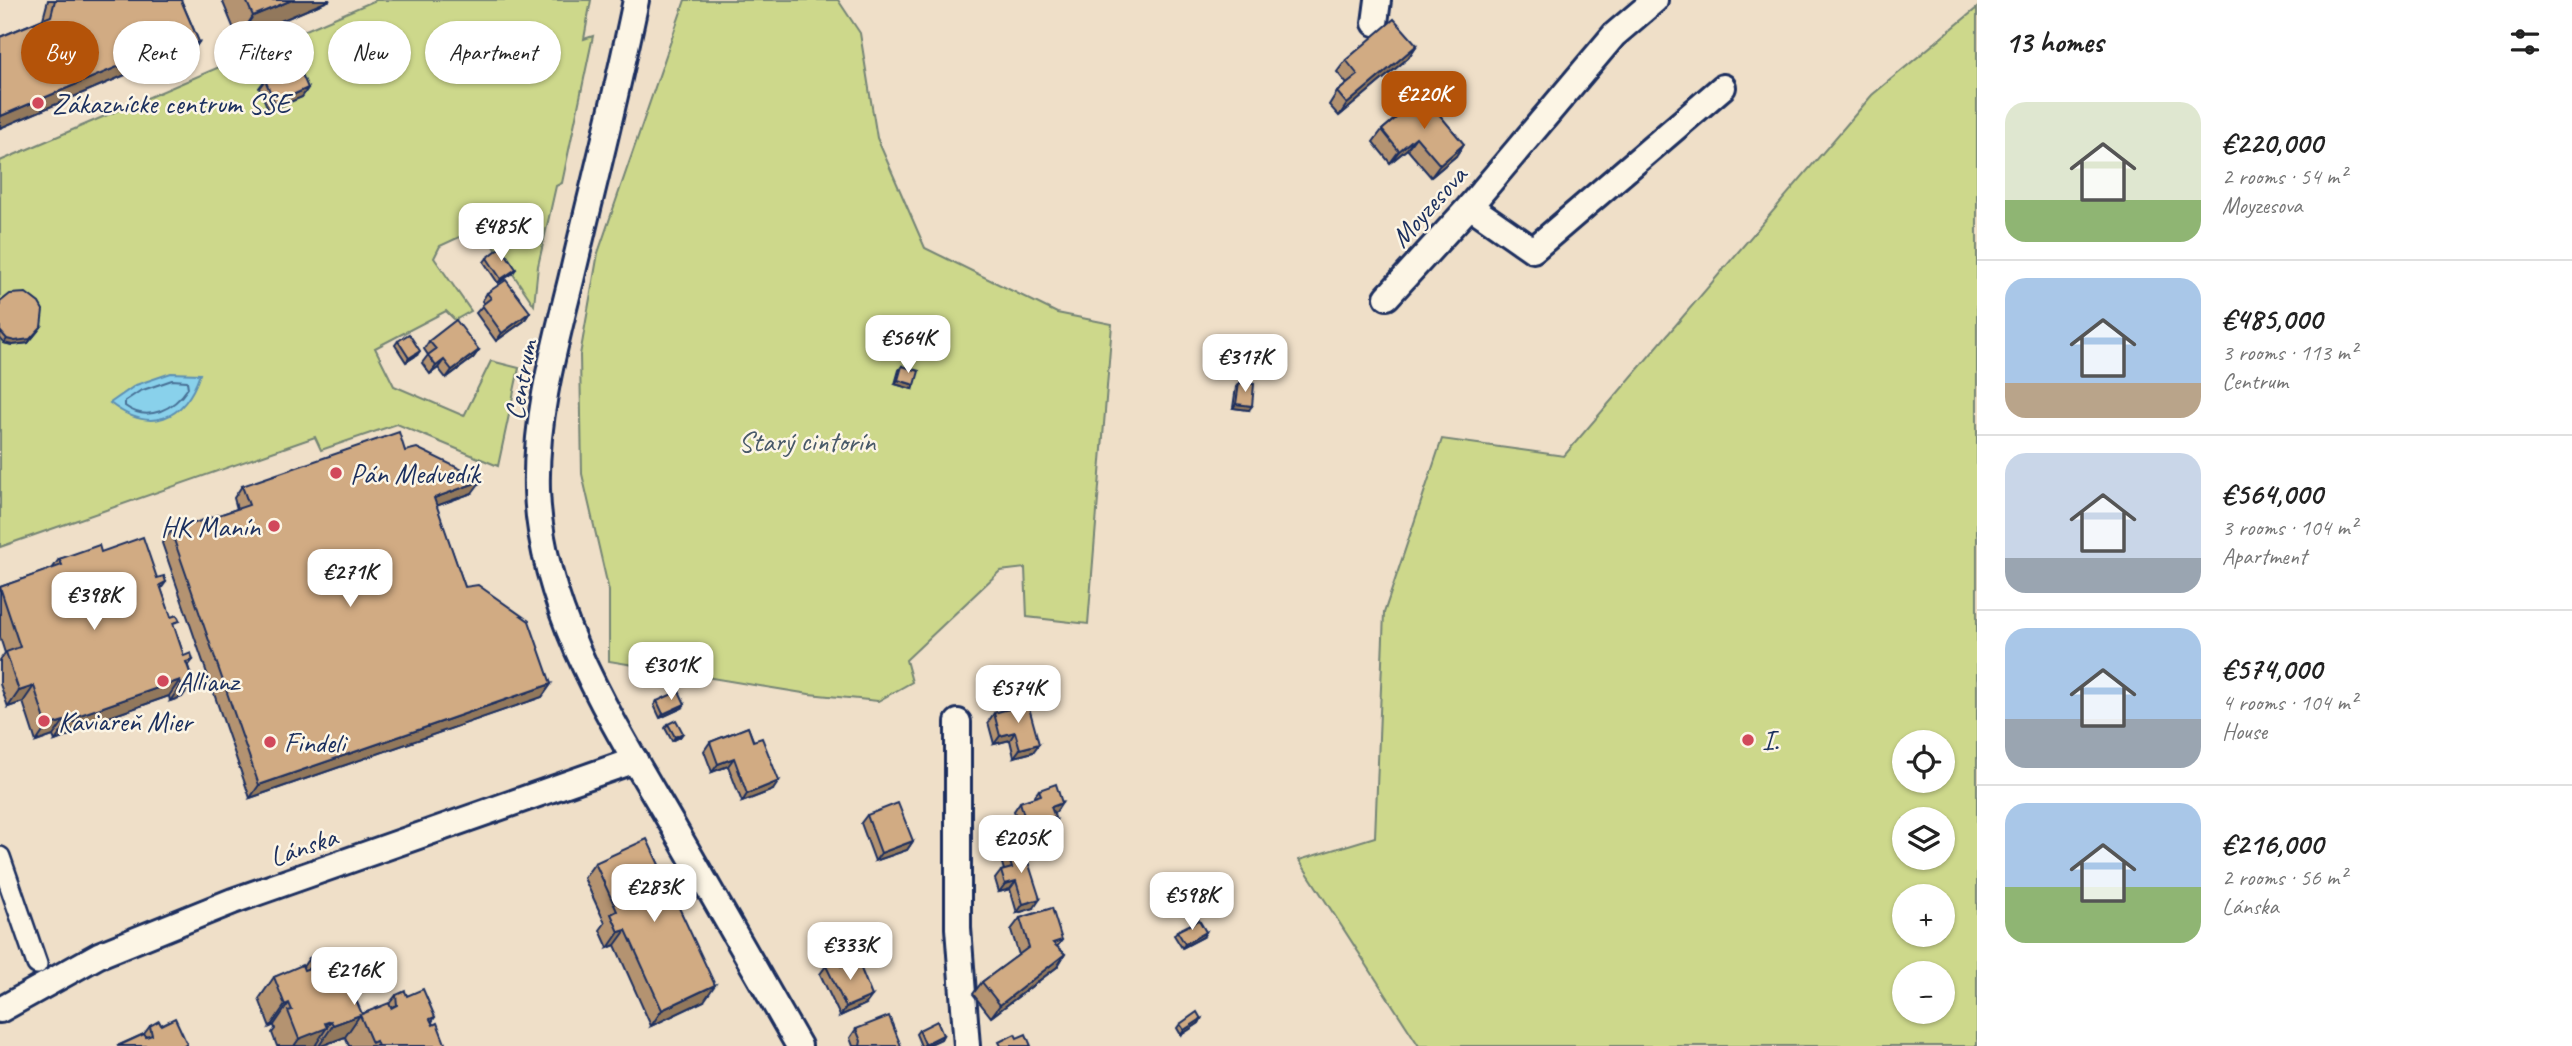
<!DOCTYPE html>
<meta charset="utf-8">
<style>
:root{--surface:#fff;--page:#f2f2f2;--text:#222;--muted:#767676;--line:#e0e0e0;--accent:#b45309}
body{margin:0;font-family:Caveat,sans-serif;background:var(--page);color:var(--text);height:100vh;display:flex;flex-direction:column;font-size:26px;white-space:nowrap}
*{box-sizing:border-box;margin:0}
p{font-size:23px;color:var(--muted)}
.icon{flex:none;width:38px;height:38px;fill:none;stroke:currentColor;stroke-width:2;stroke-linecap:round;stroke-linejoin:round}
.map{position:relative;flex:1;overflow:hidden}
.side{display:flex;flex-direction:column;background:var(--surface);width:595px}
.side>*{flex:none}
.hud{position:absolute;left:21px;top:21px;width:665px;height:63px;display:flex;gap:14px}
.fabs{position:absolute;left:1892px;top:730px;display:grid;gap:14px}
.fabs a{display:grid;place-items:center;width:63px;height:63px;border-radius:50%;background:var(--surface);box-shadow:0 2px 5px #0004;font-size:35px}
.price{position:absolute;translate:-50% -60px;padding:0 16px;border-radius:14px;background:#fff;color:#222;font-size:23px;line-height:46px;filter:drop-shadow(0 2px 4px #0008)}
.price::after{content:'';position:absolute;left:50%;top:42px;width:21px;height:16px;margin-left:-10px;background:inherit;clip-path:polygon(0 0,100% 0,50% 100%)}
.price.active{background:var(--accent);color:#fff}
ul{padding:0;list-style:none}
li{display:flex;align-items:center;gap:21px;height:175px;padding:0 28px}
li+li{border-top:2px solid var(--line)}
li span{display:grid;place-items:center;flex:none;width:196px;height:140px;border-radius:21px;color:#555}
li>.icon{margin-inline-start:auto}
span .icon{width:84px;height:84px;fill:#fffc;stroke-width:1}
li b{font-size:30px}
h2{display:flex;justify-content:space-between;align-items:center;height:84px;padding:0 28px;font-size:30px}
.pill{padding:0 24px;border-radius:32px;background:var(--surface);box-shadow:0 2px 5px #0004;font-size:24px;line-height:63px}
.pill.active{background:var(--accent);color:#fff}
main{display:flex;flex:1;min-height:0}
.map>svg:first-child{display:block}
.green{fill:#cdd88b;stroke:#748474;stroke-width:2;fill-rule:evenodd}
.water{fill:#89d1eb;stroke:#5d90b3;stroke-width:2}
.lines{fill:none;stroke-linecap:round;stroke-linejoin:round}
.shore{stroke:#477096;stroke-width:2}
.pedestrian-casing{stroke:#1b2f5e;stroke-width:24}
.minor-casing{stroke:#1b2f5e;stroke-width:30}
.pedestrian{stroke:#fcf5e5;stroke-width:19}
.minor{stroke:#fcf5e5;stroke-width:24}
.wall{fill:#b49371;stroke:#1b2f5e;stroke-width:2}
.shaded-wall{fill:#92785c;stroke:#1b2f5e;stroke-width:2}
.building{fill:#d1ab83;stroke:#1b2f5e;stroke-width:2}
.poi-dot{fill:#d1495b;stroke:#fcf5e5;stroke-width:2.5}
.labels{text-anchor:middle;stroke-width:5;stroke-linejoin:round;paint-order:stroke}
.poi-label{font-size:28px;fill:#1b2f5e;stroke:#fcf5e5;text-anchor:start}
.street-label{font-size:28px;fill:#1b2f5e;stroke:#fcf5e5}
.park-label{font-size:28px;fill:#485969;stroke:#fcf5e5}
</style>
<main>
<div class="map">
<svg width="1977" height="1046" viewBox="0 0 1977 1046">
<rect width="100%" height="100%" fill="#efdfc8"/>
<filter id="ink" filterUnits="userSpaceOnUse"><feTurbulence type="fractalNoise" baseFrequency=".0143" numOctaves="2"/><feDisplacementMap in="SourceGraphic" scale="14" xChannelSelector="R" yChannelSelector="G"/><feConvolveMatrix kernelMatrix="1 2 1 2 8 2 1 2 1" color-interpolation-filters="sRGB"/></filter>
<g filter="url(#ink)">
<g class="green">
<polygon points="376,0 591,0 584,39 593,36 562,183 556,186 538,266 534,305 481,227 440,246 434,258 471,311 455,320 446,311 375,348 394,386 464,416 491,361 519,368 498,466 397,424 321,450 315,437 0,547 0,161"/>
<polygon points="685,0 838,0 860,33 877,138 925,248 1057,313 1112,324 1088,624 1027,617 1025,568 1000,571 906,660 912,682 878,701 809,694 609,661 609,591 582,474 580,355 598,253"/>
<path d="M 1977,8 L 1977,1046 L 1419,1046 L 1299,860 L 1375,837 L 1384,613 L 1442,439 L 1564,456 L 1872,95 ZM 1904,742 L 1942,742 L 1942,780 L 1904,780 ZM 1904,819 L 1942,819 L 1942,858 L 1904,858 ZM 1942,896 L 1942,934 L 1904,934 L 1904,896 ZM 1904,973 L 1942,973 L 1942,1012 L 1904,1012 Z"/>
</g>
<path class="water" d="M 171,373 L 200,374 C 184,421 150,434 110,403 L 136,385 Z"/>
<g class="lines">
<path class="shore" d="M 172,380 L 187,381 L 188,388 C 174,409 148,423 125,406 L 125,401 L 140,391 Z"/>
<defs>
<polyline id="pedestrian" points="0,857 37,964"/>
<g id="minor">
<path d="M 636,0 C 617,94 593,186 571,280 C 554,349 535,418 537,490 C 541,612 614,724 673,826 C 715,900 757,973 799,1046"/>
<polyline points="1375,23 1378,0"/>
<polyline points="1470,206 1533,250 1723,87"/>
<polyline points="1387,297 1470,206 1614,35 1655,0"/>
<polyline points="958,722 958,928 967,1046"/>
<polyline points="0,1010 99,955 233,901 635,760"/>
</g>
</defs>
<use href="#pedestrian" class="pedestrian-casing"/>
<use href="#minor" class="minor-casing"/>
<use href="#pedestrian" class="pedestrian"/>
<use href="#minor" class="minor"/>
</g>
<g class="wall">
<polygon points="48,0 181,0 199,42 188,58 147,74 144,67 0,128 0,37 43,19"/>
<polygon points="222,0 330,0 238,39"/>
<polygon points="1417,45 1408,58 1339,116 1329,105 1337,92 1347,84 1337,72 1346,60"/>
<polygon points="265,80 308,88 302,97 269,111 259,88"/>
<polygon points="1423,95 1456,156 1431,177 1407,149 1390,163 1373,142 1382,130"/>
<polygon points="487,258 513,273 498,283 484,262"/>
<polygon points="487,293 530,312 524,321 496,341 476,313 484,304 482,301"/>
<polygon points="0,302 38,331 28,343 12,345 4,343 0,338"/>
<polygon points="398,341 417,355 406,362 395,345"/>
<polygon points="429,341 479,350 473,358 446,378 438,368 430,374 422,363 428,355 424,349"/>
<polygon points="902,366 912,389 895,384 899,370"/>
<polygon points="1239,383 1249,410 1233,408 1236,387"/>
<polygon points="405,451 472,493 436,506 465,587 551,684 542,697 250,798 162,543 171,531 237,509 234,498 242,486"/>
<polygon points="101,552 166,582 161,589 184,656 193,660 188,666 193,681 182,697 170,701 169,696 72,730 68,736 55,741 53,736 36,742 23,702 8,707 0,684 0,660 5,653 0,637 0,587 52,569 59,559"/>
<polygon points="657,701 682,708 660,718 654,705"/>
<polygon points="1028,704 1033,752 1014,757 1010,740 994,744 988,722 994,713"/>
<polygon points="668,724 683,733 680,737 672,741 665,728"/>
<polygon points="748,727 773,790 742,802 728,766 712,772 704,751 710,742"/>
<polygon points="1039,790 1056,812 1053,813 1050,829 1023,837 1014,811 1020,802 1033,798"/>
<polygon points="867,815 913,841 907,850 875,861 861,823"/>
<polygon points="1007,852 1034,908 1017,913 1010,889 999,892 995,879 1001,871 1004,870 1001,860"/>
<polygon points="595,863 704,1001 651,1026 615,945 608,948 600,930 605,923 584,878"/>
<polygon points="1020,918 1062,940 1057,947 1065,954 1057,967 991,1017 973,994 982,982 1019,955 1011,930"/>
<polygon points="1177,931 1203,937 1182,948 1174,935"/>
<polygon points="309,958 321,958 345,984 362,1014 389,1004 396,995 407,996 435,1017 432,1022 433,1025 446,1046 349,1046 345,1037 321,1046 317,1046 316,1044 315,1046 277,1046 272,1033 275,1029 274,1025 270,1027 259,999 274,977 303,967"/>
<polygon points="826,966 841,966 866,1004 840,1016 820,974"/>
<polygon points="1201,1019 1199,1023 1181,1035 1177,1028 1180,1024"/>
<polygon points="161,1025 186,1046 117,1046 144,1034 150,1026"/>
<polygon points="856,1029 901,1046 853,1046 850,1038"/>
<polygon points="919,1030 943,1035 941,1039 926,1046 921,1046 916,1034"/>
</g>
<g class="shaded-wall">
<polygon points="292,0 330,0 238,39 253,16"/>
<polygon points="199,42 188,58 147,74 158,58"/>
<polygon points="1417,45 1408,58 1339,116 1347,104"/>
<polygon points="155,51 144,67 0,128 0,118 1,116"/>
<polygon points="308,88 302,97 269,111 275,103"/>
<polygon points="1416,137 1407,149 1390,163 1399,151"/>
<polygon points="1464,144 1456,156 1431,177 1440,165"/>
<polygon points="516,269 513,273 498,283 501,279"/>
<polygon points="530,312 524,321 496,341 502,333"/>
<polygon points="41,327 28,343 12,345 4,343 7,339"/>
<polygon points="479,350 473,358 446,378 452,370"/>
<polygon points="420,351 417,355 406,362 409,358"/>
<polygon points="444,360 438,368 430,374 436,366"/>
<polygon points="898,380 915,385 912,389 895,384"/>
<polygon points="1236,404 1252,406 1249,410 1233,408"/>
<polygon points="481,481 472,493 425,510 434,498"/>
<polygon points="180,680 169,696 72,730 68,736 55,741 66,725 77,716"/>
<polygon points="193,681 182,697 170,701 181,685"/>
<polygon points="551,684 542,697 250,798 259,785"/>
<polygon points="34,686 23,702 8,707 19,691"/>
<polygon points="685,704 682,708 660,718 663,714"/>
<polygon points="64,721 53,736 36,742 47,726"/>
<polygon points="1015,732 1010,740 994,744 1000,736"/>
<polygon points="683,733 680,737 672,741 675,737"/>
<polygon points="1039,744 1033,752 1014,757 1020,749"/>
<polygon points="734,758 728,766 712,772 718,764"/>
<polygon points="779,781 773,790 742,802 747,794"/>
<polygon points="1062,803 1056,812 1046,815 1051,807"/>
<polygon points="1056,820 1050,829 1023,837 1028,829"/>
<polygon points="913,841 907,850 875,861 881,853"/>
<polygon points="1016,881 1010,889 999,892 1005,884"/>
<polygon points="1040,899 1034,908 1017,913 1023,904"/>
<polygon points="626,930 615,945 608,948 619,932"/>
<polygon points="1206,932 1203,937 1182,948 1185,944"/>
<polygon points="1065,954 1057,967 991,1017 1000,1005"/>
<polygon points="715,985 704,1001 651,1026 662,1010"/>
<polygon points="872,996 866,1004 840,1016 846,1007"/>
<polygon points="289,1003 274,1025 270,1027 285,1005"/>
<polygon points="360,1015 345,1037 321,1046 319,1046 333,1025"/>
<polygon points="1201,1019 1199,1023 1181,1035 1184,1030"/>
<polygon points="331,1021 315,1046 294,1046 299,1039"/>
<polygon points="943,1035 941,1039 926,1046 923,1046 925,1044"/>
</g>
<g class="building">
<polygon points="55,0 181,0 199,42 158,58 155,51 1,116 0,113 0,37 51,16"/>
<polygon points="246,0 292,0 253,16"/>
<polygon points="1394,19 1417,45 1347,104 1337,92 1358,75 1346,60"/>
<polygon points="298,65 308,88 275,103 265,80"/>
<polygon points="1423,95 1464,144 1440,165 1416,137 1399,151 1382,130"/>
<polygon points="501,247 516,269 501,279 487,258"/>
<polygon points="506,280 530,312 502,333 482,305 491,298 487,293"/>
<polygon points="26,293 39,303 43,310 41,327 30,339 15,341 7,339 0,331 0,302 10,294"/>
<polygon points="456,320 479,350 452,370 444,360 436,366 428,355 436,349 429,341"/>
<polygon points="409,334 420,351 409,358 398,341"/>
<polygon points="902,366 919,371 915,385 898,380"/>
<polygon points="1239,383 1254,384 1252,406 1236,404"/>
<polygon points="399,432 405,451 417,448 479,478 481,481 434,498 465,587 478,585 529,621 551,684 259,785 171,531 249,505 242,486"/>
<polygon points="143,537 157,578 164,576 166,582 160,585 171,617 177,615 180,621 173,623 184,656 191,653 193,660 186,662 193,681 181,685 180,680 77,716 79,720 66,725 64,721 47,726 34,686 19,691 6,652 20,647 0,587 62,565 59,559 99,545 101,552"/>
<polygon points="679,691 685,704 663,714 657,701"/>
<polygon points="1028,704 1039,744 1020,749 1015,732 1000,736 994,713"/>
<polygon points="676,720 683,733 675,737 668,724"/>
<polygon points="748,727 753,741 762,738 779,781 747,794 734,758 718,764 710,742"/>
<polygon points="1056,784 1062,803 1051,807 1056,820 1028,829 1020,802 1041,795 1039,790"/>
<polygon points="898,803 913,841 881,853 867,815"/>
<polygon points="647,839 715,985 662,1010 626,930 619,932 611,914 617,911 595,863"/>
<polygon points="1023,846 1040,899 1023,904 1016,881 1005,884 1001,871 1012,868 1007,852"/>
<polygon points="1052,908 1062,940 1053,943 1065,954 1000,1005 982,982 1029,947 1020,918"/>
<polygon points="1199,920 1206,932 1185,944 1177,931"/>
<polygon points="337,952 348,980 344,982 346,987 350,986 362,1014 389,1003 391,1008 397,1005 396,995 405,991 407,996 423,989 435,1017 430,1019 433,1025 437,1023 446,1046 378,1046 376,1041 372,1043 360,1015 333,1025 331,1021 325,1023 327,1028 299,1039 288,1011 292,1010 289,1003 285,1005 274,977 302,965 304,970 310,968 309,958 319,954 321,958"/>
<polygon points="857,959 872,996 846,1007 826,966 838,961 841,966"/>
<polygon points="1197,1012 1201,1019 1184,1030 1180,1024"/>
<polygon points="889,1016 901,1046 860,1046 861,1041 856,1029"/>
<polygon points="175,1018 187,1044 184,1046 118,1046 144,1034 146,1037 152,1035 150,1026 159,1021 161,1025"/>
<polygon points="937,1021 943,1035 925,1044 919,1030"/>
<polygon points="1015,1034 1017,1038 1026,1034 1031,1046 1001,1046 999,1042"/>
</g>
</g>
<g class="poi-dot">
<circle cx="38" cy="103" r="7"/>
<circle cx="336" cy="473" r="7"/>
<circle cx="274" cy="526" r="7"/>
<circle cx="163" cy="681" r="7"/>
<circle cx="44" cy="721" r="7"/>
<circle cx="1748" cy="740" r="7"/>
<circle cx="270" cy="742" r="7"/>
</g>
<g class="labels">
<g class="poi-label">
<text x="52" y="113">Zákaznícke centrum SSE</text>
<text x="350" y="483">Pán Medvedík</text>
<text x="260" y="536" text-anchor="end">HK Manín</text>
<text x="177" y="691">Allianz</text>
<text x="58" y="731">Kaviareň Mier</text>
<text x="1762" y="750">I.</text>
<text x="284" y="752">Findeli</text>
</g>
<g class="street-label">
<text transform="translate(1428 206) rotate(-48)" y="10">Moyzesova</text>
<text transform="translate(520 380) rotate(-80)" y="10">Centrum</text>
<text transform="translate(303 846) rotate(-19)" y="10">Lánska</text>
</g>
<g class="park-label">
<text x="807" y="451">Starý cintorín</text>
</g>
</g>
</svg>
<div class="fabs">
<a><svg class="icon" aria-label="locate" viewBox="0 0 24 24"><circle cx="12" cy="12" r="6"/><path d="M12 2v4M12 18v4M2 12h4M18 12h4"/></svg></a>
<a><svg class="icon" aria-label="layers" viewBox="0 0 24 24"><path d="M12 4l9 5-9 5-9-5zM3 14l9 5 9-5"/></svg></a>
<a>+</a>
<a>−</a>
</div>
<b class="price active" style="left:1424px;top:131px">€220K</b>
<b class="price" style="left:501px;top:263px">€485K</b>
<b class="price" style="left:908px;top:375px">€564K</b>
<b class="price" style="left:1245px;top:394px">€317K</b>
<b class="price" style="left:350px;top:609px">€271K</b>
<b class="price" style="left:94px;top:632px">€398K</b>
<b class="price" style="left:671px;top:702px">€301K</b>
<b class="price" style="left:1018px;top:725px">€574K</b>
<b class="price" style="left:1021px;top:875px">€205K</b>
<b class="price" style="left:654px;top:924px">€283K</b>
<b class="price" style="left:1192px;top:932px">€598K</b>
<b class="price" style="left:850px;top:982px">€333K</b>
<b class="price" style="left:354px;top:1007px">€216K</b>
<div class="hud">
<a class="pill active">Buy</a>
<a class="pill">Rent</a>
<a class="pill">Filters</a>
<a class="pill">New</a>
<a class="pill">Apartment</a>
</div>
</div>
<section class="side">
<h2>13 homes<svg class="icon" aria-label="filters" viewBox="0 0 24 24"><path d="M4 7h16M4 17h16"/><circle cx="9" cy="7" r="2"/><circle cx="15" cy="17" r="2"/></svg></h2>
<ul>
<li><span style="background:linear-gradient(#dfe7d0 70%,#8fb573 0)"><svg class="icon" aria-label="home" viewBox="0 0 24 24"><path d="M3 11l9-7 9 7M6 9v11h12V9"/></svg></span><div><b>€220,000</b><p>2 rooms · 54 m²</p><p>Moyzesova</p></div></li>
<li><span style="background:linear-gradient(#a9c7e8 75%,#b9a48a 0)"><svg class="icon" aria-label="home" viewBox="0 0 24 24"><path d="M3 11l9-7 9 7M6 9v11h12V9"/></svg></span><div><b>€485,000</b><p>3 rooms · 113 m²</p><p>Centrum</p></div></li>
<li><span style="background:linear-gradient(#c9d6e8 75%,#9aa5b1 0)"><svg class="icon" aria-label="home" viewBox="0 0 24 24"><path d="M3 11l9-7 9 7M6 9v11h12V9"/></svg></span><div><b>€564,000</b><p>3 rooms · 104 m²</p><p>Apartment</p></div></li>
<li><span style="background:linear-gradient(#a9c7e8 65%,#9aa5b1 0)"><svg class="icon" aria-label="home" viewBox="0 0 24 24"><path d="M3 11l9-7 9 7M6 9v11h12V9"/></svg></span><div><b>€574,000</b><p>4 rooms · 104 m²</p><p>House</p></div></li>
<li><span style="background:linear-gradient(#a9c7e8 60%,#8fb573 0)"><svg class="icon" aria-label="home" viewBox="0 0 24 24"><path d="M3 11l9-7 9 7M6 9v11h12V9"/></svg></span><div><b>€216,000</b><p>2 rooms · 56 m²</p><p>Lánska</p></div></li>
</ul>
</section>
</main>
